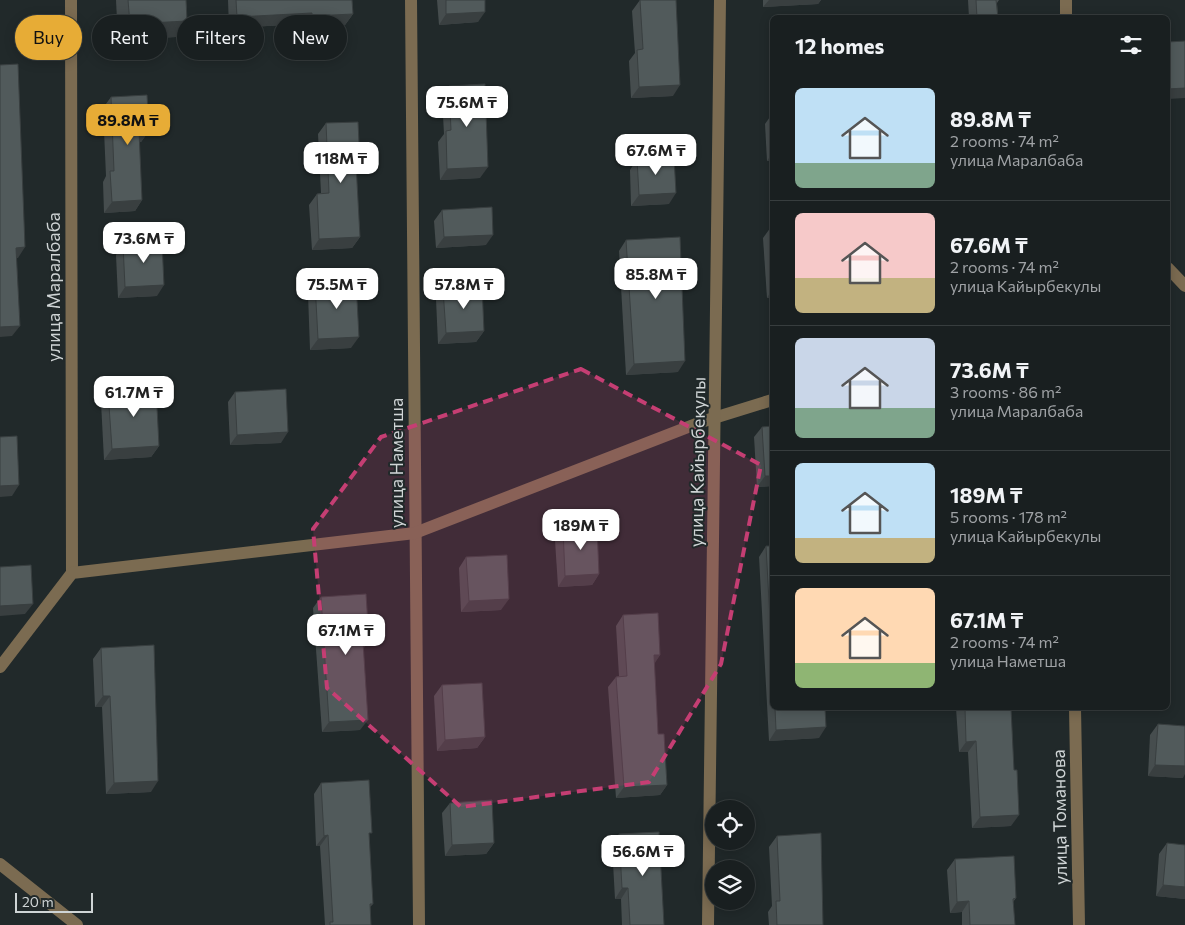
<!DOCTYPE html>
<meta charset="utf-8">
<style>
:root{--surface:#191f20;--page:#262c2d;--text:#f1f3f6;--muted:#9fa2a5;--line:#373d3e;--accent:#e7ac36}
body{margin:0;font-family:Commissioner,sans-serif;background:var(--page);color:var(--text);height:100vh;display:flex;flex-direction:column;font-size:19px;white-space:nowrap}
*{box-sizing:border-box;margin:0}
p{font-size:16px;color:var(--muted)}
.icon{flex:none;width:28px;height:28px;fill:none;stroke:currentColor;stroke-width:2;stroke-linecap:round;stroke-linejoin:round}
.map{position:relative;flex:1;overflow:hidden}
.side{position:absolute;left:770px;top:15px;width:400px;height:695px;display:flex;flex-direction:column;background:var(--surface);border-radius:8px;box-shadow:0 2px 12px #0003,0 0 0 1px var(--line)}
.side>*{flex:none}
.banner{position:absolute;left:15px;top:15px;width:475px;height:45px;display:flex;gap:10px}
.tools{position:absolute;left:705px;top:800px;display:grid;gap:10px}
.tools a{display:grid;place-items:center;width:50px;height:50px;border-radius:50%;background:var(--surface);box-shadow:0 2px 12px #0003,0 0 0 1px var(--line);font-size:25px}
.scale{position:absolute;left:15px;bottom:12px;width:78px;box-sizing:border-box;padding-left:5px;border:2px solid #cfd4d5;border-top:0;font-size:14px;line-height:18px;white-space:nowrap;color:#cfd4d5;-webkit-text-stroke:4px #21292a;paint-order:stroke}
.price{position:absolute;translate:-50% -42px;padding:0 11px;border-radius:10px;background:#fff;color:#222;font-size:16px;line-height:32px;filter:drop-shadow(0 1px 2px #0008)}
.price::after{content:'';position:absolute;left:50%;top:30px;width:15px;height:11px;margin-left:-8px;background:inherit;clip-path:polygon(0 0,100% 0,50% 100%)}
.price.active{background:var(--accent);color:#111}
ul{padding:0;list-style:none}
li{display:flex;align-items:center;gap:15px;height:125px;padding:0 25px}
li+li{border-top:1px solid var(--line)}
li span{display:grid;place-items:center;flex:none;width:140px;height:100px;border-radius:8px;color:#555}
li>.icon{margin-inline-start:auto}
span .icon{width:60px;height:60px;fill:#fffc;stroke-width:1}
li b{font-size:21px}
h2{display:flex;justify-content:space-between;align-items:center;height:60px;padding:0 25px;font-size:21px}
.chip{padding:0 18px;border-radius:22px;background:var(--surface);box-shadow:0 2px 12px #0003,0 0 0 1px var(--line);font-size:18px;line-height:45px}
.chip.active{background:var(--accent);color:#111}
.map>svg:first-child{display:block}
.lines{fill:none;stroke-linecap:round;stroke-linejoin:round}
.minor{stroke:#7b6b51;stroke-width:12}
.wall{fill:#464d4e}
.shaded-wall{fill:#393f40}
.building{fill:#515a5b;stroke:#393f40}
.marked{fill:#c53e73;fill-opacity:0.2;stroke:#c53e73;stroke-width:4;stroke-dasharray:10 6;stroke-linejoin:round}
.labels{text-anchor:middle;stroke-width:4;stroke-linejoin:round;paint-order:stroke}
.street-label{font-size:18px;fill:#cfd4d5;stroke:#21292a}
</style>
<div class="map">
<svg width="1185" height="925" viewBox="0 0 1185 925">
<rect width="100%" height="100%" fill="#21292a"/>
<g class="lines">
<g class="minor">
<polyline points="71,0 72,573"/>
<polyline points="411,0 419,925"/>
<polyline points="1066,0 1066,18"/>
<polyline points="1168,268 1185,286"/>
<polyline points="0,667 72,573 415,533 701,422 772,400"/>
<polyline points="1075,708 1079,925"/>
<polyline points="0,864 77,925"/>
<polyline points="708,925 720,0"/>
</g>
</g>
<g class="wall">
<polygon points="116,0 186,0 187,21 176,37 118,40"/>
<polygon points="228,0 352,0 353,14 345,25 304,27 304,24 229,28"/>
<polygon points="437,0 485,0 478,22 439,25"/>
<polygon points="640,0 673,96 631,98 629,61 635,53 632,11"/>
<polygon points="763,0 821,0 818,4 763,7"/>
<polygon points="968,0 999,0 997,3 998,18 969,18"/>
<polygon points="449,86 480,178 440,180 438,142 444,134 442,97"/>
<polygon points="111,97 149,131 141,142 139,142 142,200 135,211 104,213 103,182 106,176 103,108"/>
<polygon points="772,114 772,161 767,161 765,124"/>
<polygon points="326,123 360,163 356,170 360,237 352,248 312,250 309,205 317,194 321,193 318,134"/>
<polygon points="637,159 669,204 631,206 630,170"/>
<polygon points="442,210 486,245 436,248 434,221"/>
<polygon points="771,227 772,227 772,297 767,298 763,238"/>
<polygon points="626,240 678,372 626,375 619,251"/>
<polygon points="123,244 157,296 118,298 116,255"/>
<polygon points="315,283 351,348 310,350 308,294"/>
<polygon points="443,289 484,331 476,342 438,344 436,299"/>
<polygon points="108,391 159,446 151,457 104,460 101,402"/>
<polygon points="235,392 281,443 230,445 228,402"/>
<polygon points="762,427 772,486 757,487 754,437"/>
<polygon points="563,529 599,574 592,585 558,587 555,540"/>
<polygon points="766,546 772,546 772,708 825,708 819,738 769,741 759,557"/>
<polygon points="466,557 501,610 461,612 459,568"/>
<polygon points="321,597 360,730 322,732 313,608"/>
<polygon points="623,615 660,655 654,663 658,734 667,785 660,795 616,798 608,687 616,677 619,676 616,626"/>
<polygon points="101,648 151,792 106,794 102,707 95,707 93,659"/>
<polygon points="442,685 485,737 477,748 437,751 434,696"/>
<polygon points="956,708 1011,708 1011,826 972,828 968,752 959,752"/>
<polygon points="1158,724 1183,778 1148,776 1150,735"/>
<polygon points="321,783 369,838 373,904 370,907 371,925 325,925 320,846 316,846 314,794"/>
<polygon points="450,803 494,843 486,854 445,856 442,813"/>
<polygon points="619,834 664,925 622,925 621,899 615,899 612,845"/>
<polygon points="777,836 823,925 769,925 768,912 772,906 769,847"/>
<polygon points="1167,843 1185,899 1156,896 1159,854"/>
<polygon points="955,859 1016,898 1013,902 1015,925 962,925 962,912 950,913 947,870"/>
</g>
<g class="shaded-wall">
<polygon points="769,0 821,0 818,4 763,7"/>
<polygon points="485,12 478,22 439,25 446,14"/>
<polygon points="312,13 304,24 229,28 237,17"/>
<polygon points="353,14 345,25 304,27 312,16"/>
<polygon points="187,21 176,37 118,40 130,24"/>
<polygon points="680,85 673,96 631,98 639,87"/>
<polygon points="1185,88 1185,98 1168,99 1168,89"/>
<polygon points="139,131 149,131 141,142 131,142"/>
<polygon points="772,153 772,161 767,161"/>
<polygon points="360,163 353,174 356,164"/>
<polygon points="488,167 480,178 440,180 447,169"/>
<polygon points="676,193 669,204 631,206 639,195"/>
<polygon points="142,200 135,211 104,213 112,202"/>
<polygon points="493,235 486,245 436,248 444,237"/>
<polygon points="360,237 352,248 312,250 319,239"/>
<polygon points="25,247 18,258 8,259 16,248"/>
<polygon points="164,285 157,296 118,298 125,287"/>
<polygon points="772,289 772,297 767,298"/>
<polygon points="20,326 12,336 0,337 0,327"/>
<polygon points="484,331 476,342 438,344 446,333"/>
<polygon points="359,337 351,348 310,350 318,339"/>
<polygon points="685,361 678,372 626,375 634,364"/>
<polygon points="288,432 281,443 230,445 237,435"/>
<polygon points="159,446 151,457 104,460 112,449"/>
<polygon points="765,476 772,476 772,486 757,487"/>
<polygon points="19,485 12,496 0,497 0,486"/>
<polygon points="599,574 592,585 558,587 565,576"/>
<polygon points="509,599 501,610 461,612 469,601"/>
<polygon points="33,604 25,614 0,616 0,606"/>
<polygon points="369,641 361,652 363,642"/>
<polygon points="654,655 660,655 653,666"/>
<polygon points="103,696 110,696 102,707 95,707"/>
<polygon points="368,720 360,730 322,732 329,722"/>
<polygon points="826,727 819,738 769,741 776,730"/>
<polygon points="485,737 477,748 437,751 445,740"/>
<polygon points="976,741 968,752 959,752 966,742"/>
<polygon points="1155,765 1185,766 1185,774 1183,778 1148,776"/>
<polygon points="158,781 151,792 106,794 114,783"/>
<polygon points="667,785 660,795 616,798 624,787"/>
<polygon points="1019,815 1011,826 972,828 980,817"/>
<polygon points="328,835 320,846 316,846 324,836"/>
<polygon points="494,843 486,854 445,856 452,845"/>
<polygon points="1163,885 1185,887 1185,899 1156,896"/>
<polygon points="622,888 628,888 621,899 615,899"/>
<polygon points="969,901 962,912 950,913 957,902"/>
</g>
<g class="building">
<polygon points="128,0 186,0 187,21 130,24"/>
<polygon points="236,0 352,0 353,14 312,16 312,13 237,17"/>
<polygon points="446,0 485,0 485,12 446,14"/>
<polygon points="640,0 676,0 680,85 639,87 637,50 643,49"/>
<polygon points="976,0 996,0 998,18 977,18"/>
<polygon points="1185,41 1185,88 1168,89 1168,42"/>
<polygon points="18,64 25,247 16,248 20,326 0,327 0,65"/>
<polygon points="485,84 488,167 447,169 446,131 451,130 449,86"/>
<polygon points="147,95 149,131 139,131 142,200 112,202 110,171 114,171 111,97"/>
<polygon points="358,122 360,163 356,164 360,237 319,239 317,194 329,193 326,123"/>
<polygon points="674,157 676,193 639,195 637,159"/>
<polygon points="492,207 493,235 444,237 442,210"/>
<polygon points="771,227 772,227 772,255"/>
<polygon points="680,237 685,361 634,364 626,240"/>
<polygon points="162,242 164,285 125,287 123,244"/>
<polygon points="356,281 359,337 318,339 315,283"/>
<polygon points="482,286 484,331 446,333 443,289"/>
<polygon points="156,388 159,446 112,449 108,391"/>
<polygon points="286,389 288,432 237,435 235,392"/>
<polygon points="772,426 772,476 765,476 762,427"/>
<polygon points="17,436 19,485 0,486 0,437"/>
<polygon points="597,527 599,574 565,576 563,529"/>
<polygon points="766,546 772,546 772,657"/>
<polygon points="507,555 509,599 469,601 466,557"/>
<polygon points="31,565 33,604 0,606 0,567"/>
<polygon points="366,594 369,641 363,642 368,720 329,722 321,597"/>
<polygon points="658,613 660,655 654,655 658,734 664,734 667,785 624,787 616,677 627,676 623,615"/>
<polygon points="154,645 158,781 114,783 110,696 103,696 101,648"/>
<polygon points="482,683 485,737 445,740 442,685"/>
<polygon points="775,708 825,708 826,727 776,730"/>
<polygon points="965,708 1011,708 1014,770 1017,770 1019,815 980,817 976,741 966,742"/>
<polygon points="1158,724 1185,726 1185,766 1155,765"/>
<polygon points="369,780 372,833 369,833 373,904 370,904 371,925 330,925 330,922 333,922 328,835 324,836 321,783"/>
<polygon points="492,800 494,843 452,845 450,803"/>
<polygon points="659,832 664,925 630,925 628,888 622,888 619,834"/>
<polygon points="821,833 823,925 777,925 776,901 780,901 777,836"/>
<polygon points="1167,843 1185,845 1185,887 1163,885"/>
<polygon points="1014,856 1016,898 1013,899 1015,925 970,925 969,901 957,902 955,859"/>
</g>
<path class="marked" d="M 581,369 L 761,465 L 721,664 L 649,782 L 461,807 L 327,688 L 313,529 L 381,437 Z"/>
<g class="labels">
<g class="street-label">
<text transform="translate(54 287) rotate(-90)" y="6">улица Маралбаба</text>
<text transform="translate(698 462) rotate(-89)" y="6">улица Кайырбекулы</text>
<text transform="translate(397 463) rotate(-90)" y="6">улица Наметша</text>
<text transform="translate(1060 817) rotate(-91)" y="6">улица Томанова</text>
</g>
</g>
</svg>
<div class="tools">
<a><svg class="icon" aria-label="locate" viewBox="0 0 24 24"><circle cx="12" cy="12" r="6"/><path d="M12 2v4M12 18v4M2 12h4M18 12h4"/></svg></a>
<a><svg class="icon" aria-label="layers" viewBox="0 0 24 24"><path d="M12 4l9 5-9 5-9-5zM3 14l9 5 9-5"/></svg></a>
</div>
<div class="scale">20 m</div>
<b class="price" style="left:467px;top:128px">75.6M ₸</b>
<b class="price active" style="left:128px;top:146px">89.8M ₸</b>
<b class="price" style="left:656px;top:176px">67.6M ₸</b>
<b class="price" style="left:341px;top:184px">118M ₸</b>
<b class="price" style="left:144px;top:264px">73.6M ₸</b>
<b class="price" style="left:656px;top:300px">85.8M ₸</b>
<b class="price" style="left:337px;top:310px">75.5M ₸</b>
<b class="price" style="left:464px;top:310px">57.8M ₸</b>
<b class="price" style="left:134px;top:418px">61.7M ₸</b>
<b class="price" style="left:581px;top:551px">189M ₸</b>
<b class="price" style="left:346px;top:656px">67.1M ₸</b>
<b class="price" style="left:643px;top:877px">56.6M ₸</b>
<div class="banner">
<a class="chip active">Buy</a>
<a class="chip">Rent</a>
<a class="chip">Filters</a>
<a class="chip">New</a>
</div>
<section class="side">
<h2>12 homes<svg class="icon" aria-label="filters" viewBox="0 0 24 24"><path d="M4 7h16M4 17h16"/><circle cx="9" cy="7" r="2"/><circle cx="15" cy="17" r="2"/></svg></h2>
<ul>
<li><span style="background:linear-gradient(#bfe0f5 75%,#7fa58c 0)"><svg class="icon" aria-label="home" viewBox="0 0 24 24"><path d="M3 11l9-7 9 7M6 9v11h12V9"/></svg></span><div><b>89.8M ₸</b><p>2 rooms · 74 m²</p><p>улица Маралбаба</p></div></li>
<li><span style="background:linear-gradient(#f6c9c9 65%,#c2b280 0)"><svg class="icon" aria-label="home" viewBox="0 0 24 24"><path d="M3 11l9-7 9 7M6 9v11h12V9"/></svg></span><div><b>67.6M ₸</b><p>2 rooms · 74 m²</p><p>улица Кайырбекулы</p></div></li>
<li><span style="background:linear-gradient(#c9d6e8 70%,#7fa58c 0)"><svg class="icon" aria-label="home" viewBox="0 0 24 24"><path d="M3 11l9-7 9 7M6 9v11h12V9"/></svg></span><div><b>73.6M ₸</b><p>3 rooms · 86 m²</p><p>улица Маралбаба</p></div></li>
<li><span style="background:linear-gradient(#bfe0f5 75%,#c2b280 0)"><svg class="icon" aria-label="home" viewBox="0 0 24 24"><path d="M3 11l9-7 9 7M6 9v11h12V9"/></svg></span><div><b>189M ₸</b><p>5 rooms · 178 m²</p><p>улица Кайырбекулы</p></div></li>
<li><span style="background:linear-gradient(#ffd9b3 75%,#8fb573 0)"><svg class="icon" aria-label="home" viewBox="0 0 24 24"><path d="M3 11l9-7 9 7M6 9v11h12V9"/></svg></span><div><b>67.1M ₸</b><p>2 rooms · 74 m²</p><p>улица Наметша</p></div></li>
</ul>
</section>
</div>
